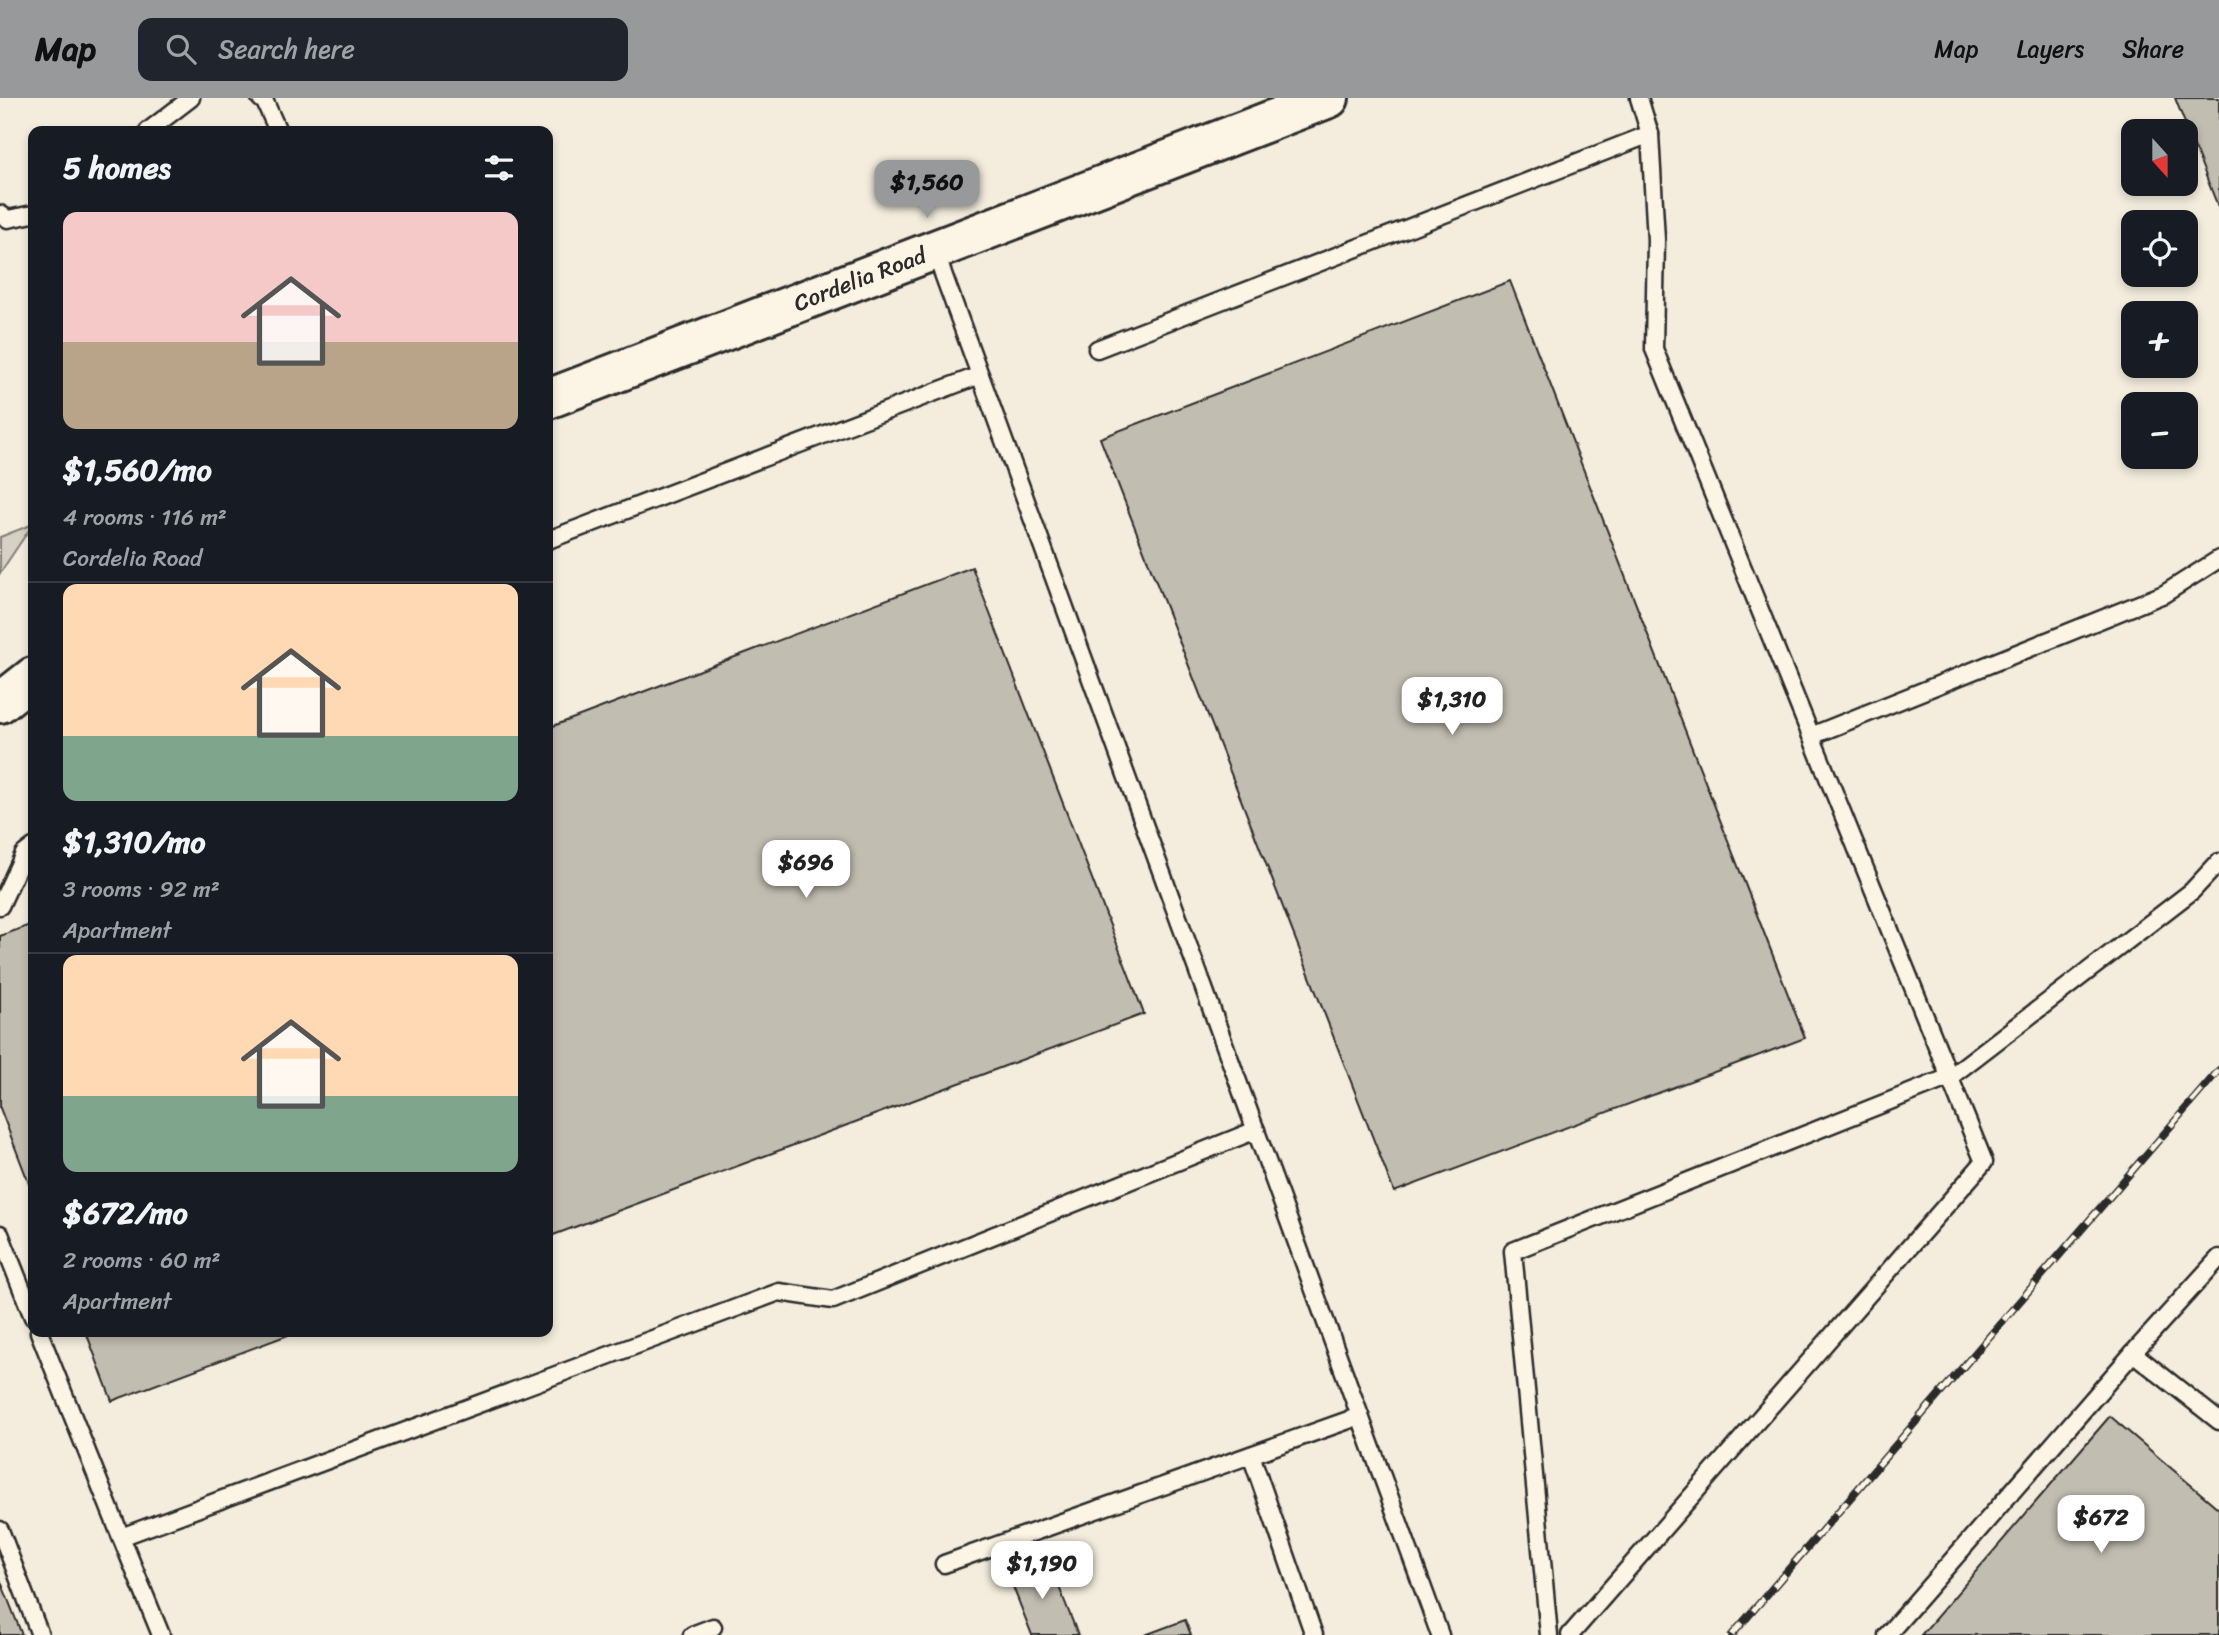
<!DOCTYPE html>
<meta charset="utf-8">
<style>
:root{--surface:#171b24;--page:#20242c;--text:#f1f3f6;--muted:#9ea1a6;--line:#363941;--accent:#98999b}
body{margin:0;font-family:Sriracha,sans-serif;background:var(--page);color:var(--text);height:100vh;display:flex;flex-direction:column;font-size:26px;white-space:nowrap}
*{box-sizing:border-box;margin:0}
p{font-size:23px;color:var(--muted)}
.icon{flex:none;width:38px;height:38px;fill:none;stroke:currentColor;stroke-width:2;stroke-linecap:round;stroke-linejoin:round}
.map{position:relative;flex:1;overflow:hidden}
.side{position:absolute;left:28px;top:28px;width:525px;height:1211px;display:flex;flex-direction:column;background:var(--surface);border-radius:14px;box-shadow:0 4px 10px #0003}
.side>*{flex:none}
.needle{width:46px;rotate:159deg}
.controls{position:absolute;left:2121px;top:21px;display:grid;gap:14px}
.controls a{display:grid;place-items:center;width:77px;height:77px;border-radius:14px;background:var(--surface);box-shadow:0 4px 10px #0003;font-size:35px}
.price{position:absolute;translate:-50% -60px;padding:0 16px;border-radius:14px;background:#fff;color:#222;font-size:23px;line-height:46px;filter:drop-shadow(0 2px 4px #0008)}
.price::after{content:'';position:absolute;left:50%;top:42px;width:21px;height:16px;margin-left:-10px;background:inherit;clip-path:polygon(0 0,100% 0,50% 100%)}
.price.on{background:var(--accent);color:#111}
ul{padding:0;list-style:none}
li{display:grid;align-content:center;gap:14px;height:371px;padding:0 35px}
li+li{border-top:2px solid var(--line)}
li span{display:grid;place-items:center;height:217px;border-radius:14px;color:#555}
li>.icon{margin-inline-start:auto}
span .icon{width:126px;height:126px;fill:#fffc;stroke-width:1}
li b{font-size:30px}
h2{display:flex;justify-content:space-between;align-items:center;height:84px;padding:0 35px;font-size:30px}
header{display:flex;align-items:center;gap:42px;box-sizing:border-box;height:98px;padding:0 35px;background:var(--accent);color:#111}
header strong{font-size:33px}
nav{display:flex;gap:38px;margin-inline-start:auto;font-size:24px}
.search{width:490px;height:63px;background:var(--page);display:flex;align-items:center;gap:18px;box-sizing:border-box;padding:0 24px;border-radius:14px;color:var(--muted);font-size:26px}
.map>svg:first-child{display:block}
.green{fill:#d6d1c4;stroke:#807e78;stroke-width:2}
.building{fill:#c2bdb1;stroke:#2b2b2b;stroke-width:2}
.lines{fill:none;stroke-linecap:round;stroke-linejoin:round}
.service-casing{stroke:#2b2b2b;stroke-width:21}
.secondary-casing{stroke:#2b2b2b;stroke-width:44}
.service{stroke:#fcf5e5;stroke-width:16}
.secondary{stroke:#fcf5e5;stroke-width:38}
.rail-casing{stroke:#2b2b2b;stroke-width:8}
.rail{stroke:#fcf5e5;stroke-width:5;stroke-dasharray:16;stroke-linecap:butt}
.labels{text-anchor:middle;stroke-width:7;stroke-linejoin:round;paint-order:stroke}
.street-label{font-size:23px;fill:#2b2b2b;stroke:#fcf5e5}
</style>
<header>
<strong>Map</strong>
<div class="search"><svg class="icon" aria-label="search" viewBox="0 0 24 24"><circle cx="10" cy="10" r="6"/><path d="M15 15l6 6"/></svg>Search here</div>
<nav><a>Map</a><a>Layers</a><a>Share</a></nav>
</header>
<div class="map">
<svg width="2219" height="1537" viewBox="0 0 2219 1537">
<rect width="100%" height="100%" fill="#f4edde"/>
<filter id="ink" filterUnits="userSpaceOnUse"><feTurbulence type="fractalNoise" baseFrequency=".0143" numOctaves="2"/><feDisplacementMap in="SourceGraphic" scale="14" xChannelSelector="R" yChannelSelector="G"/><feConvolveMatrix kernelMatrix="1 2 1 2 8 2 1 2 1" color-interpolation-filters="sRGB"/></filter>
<g filter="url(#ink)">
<polygon class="green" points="33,426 0,475 0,439"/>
<g class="building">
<polygon points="2175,0 2219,0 2219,111"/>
<polygon points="1510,183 1805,940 1394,1094 1100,340"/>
<polygon points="972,469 1144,916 548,1139 548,630"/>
<polygon points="33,826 33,1096 0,1010 0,838"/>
<polygon points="86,1234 296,1234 112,1303"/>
<polygon points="2110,1318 2219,1411 2219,1537 1921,1537"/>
<polygon points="1048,1461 1078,1537 1032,1537 1008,1476"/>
<polygon points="0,1481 22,1537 0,1537"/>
<polygon points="1185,1522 1191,1537 1145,1537"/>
</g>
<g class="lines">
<defs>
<g id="service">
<polyline points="260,0 265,4 278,33"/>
<polyline points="148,33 191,0"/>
<polyline points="0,116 8,121 33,116"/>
<polyline points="934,151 1440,1537"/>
<polyline points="1097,251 1650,36"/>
<polyline points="548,442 980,277"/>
<polyline points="1811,638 2164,496 2219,461"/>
<polyline points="0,808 24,756 33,749"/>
<polyline points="0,1136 33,1219"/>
<polyline points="39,1234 121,1439"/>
<polyline points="2133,1255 2219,1160"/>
<polyline points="1251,1357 1314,1537"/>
<polyline points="0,1432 40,1537"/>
<polyline points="944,1466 1360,1318"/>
<polyline points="161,1537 121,1439 779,1194 833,1202 1256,1032"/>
<polyline points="692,1537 713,1529"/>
<polyline points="1549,1537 1513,1153 1950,979 2192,793 2219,764"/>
<polyline points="1570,1537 1984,1064 1654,251 1656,142 1650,36 1639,0"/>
<polyline points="1887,1537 2133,1255 2219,1323"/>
</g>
<g id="secondary">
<path id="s1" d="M 548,301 L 1329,0"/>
<polyline points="0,605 33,579"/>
</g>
</defs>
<use href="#service" class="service-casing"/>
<use href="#secondary" class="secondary-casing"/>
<use href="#service" class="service"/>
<use href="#secondary" class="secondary"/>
<defs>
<polyline id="rail" points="1732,1537 2219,972"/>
</defs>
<use href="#rail" class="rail-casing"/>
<use href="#rail" class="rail"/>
</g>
</g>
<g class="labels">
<g class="street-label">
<text dy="8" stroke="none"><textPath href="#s1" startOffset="334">Cordelia Road</textPath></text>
</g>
</g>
</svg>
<div class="controls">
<a><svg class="needle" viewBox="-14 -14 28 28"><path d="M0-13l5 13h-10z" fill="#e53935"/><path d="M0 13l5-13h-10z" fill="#9ea1a6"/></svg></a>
<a><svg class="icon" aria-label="locate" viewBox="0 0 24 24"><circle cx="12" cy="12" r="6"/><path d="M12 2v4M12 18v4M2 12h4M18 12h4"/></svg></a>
<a>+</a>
<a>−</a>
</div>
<b class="price on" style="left:927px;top:122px">$1,560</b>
<b class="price" style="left:1452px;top:639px">$1,310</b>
<b class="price" style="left:806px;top:802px">$696</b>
<b class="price" style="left:2101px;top:1457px">$672</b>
<b class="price" style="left:1042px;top:1503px">$1,190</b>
<section class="side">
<h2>5 homes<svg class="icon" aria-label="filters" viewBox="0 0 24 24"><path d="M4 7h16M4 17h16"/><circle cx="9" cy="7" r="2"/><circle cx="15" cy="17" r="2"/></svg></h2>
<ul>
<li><span style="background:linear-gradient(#f6c9c9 60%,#b9a48a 0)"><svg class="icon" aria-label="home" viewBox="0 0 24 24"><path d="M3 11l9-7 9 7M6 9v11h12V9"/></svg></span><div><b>$1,560/mo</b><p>4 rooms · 116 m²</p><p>Cordelia Road</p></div></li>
<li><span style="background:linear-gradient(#ffd9b3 70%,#7fa58c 0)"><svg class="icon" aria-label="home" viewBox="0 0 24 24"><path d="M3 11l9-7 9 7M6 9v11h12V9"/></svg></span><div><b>$1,310/mo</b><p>3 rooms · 92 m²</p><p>Apartment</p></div></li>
<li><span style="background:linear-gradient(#ffd9b3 65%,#7fa58c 0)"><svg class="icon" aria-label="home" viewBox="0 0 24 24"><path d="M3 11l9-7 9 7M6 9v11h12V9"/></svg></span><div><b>$672/mo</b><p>2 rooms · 60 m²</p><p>Apartment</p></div></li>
</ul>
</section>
</div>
